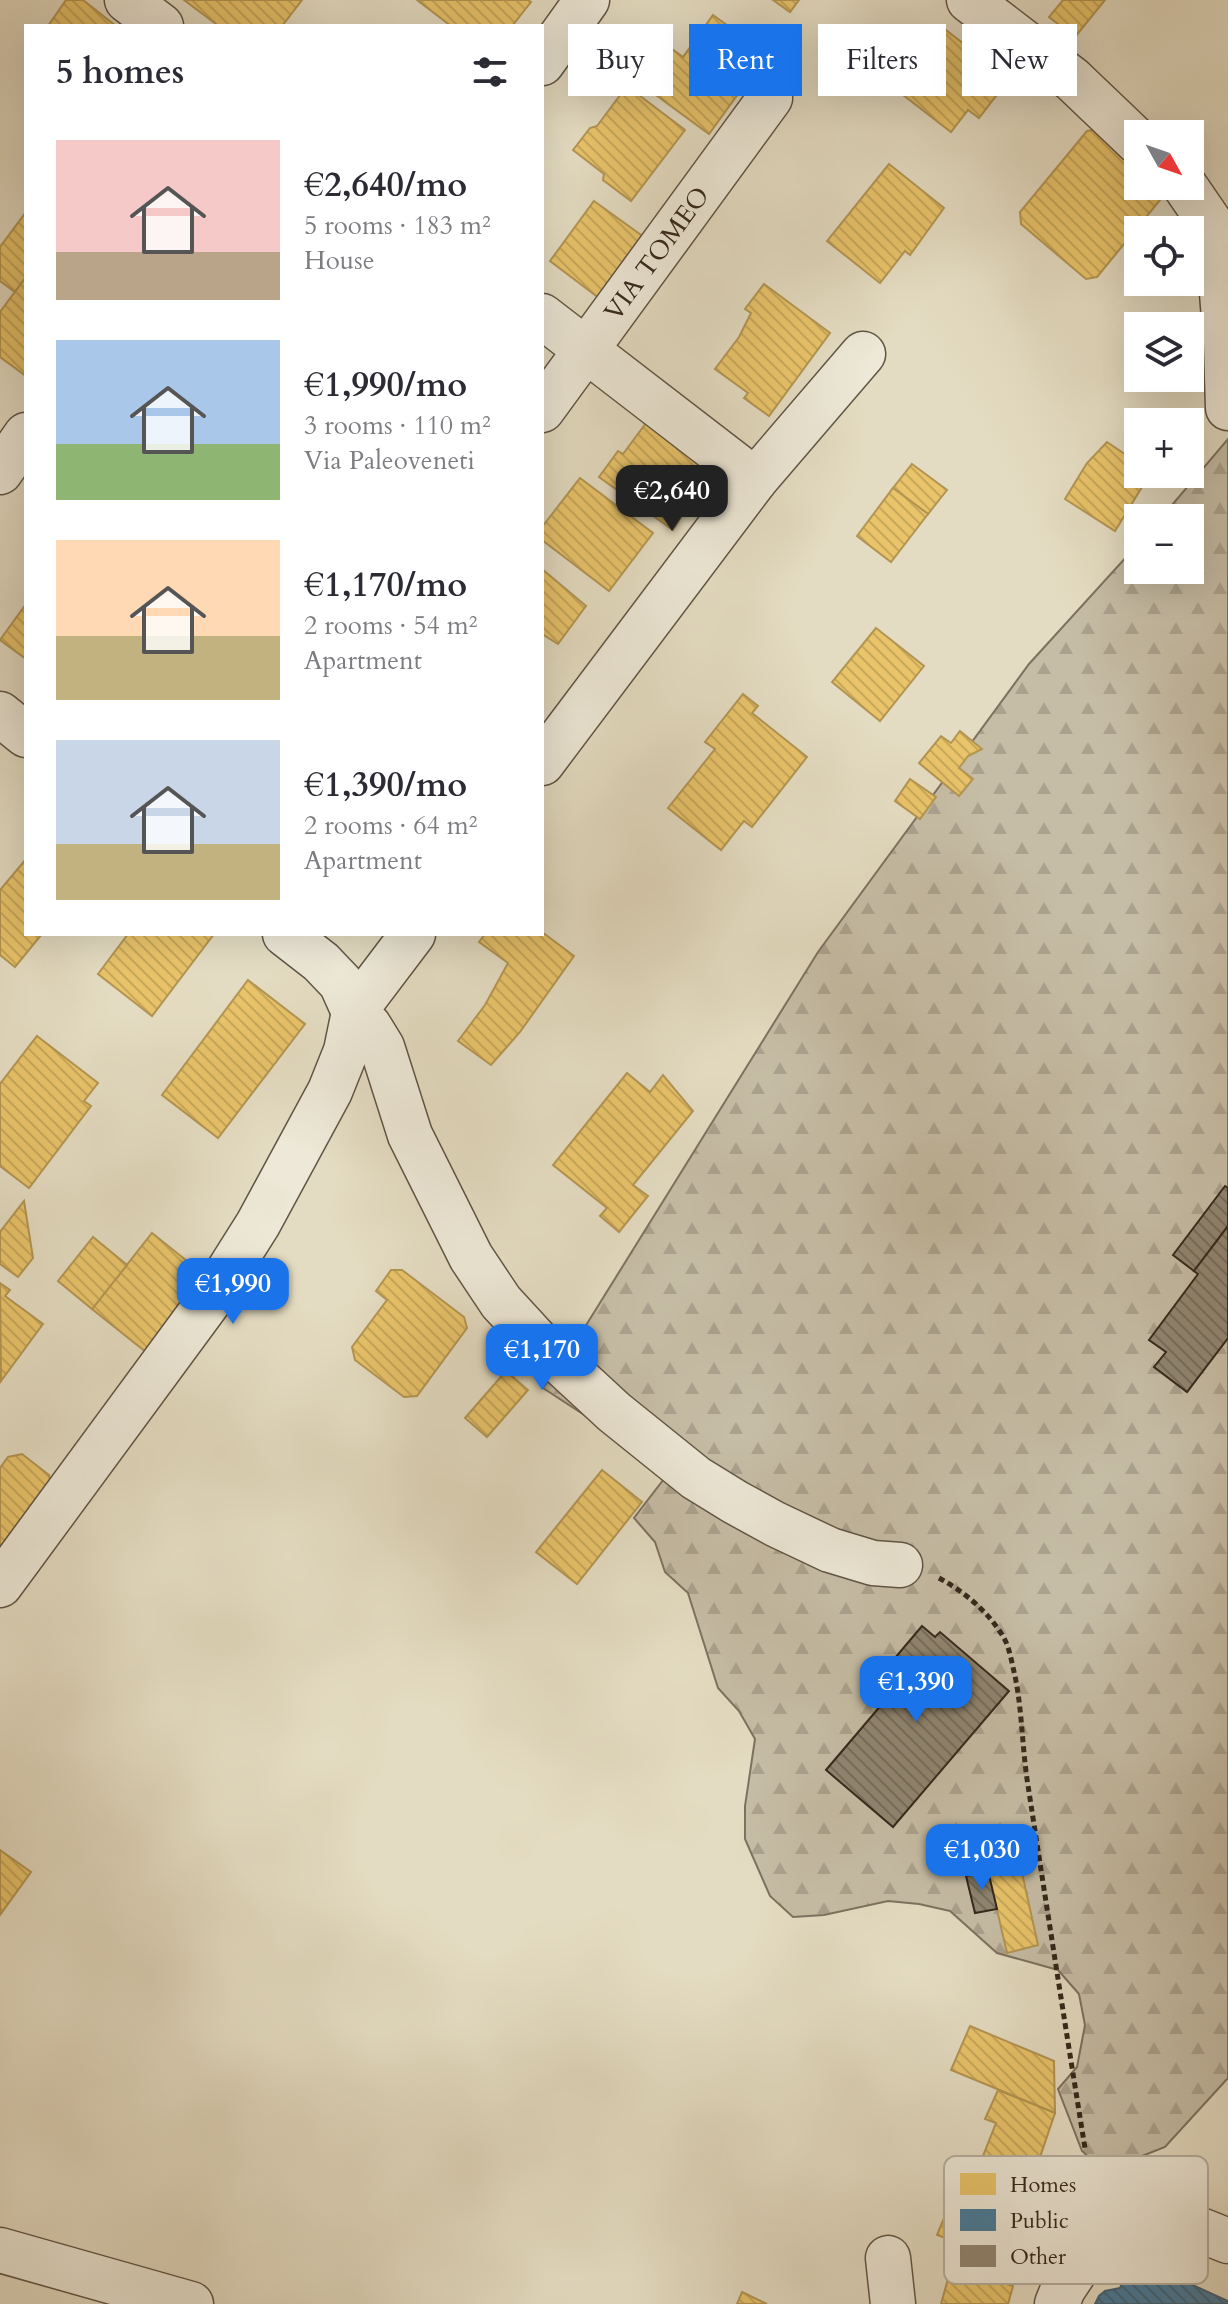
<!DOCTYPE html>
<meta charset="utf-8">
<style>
:root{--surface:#fff;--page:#f7f7f7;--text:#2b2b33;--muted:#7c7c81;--accent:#1a73e8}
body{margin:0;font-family:Cardo,serif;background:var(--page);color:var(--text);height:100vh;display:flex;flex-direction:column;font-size:30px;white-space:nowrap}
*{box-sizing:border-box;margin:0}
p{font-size:26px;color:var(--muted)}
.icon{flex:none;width:44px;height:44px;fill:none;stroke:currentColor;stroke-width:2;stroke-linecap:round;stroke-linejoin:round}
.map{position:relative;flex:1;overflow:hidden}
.sheet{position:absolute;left:24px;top:24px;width:520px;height:912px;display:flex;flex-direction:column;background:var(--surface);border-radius:0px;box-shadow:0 8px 32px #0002}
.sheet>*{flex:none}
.top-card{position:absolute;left:568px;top:24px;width:540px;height:72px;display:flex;gap:16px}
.needle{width:52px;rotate:130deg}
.fabs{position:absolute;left:1124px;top:120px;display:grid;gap:16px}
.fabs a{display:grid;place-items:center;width:80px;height:80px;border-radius:0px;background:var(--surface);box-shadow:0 8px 32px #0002;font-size:40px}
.price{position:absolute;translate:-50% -68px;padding:0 18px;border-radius:16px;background:var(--accent);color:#fff;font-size:26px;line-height:52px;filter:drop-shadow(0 2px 4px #0008)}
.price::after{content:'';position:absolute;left:50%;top:48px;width:24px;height:18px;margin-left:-12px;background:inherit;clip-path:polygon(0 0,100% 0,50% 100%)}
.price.selected{background:#222;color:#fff}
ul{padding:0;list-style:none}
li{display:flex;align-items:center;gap:24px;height:200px;padding:0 32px}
li span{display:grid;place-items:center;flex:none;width:224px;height:160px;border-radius:0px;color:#555}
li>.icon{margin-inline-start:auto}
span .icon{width:96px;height:96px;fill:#fffc;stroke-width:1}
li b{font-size:34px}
h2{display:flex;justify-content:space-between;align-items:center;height:96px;padding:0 32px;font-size:34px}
.chip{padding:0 28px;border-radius:0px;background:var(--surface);box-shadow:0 8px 32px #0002;font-size:28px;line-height:72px}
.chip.selected{background:var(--accent);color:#fff}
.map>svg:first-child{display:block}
.forest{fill:url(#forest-firs);stroke:#7d7260;stroke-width:2}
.homes{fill:url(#homes-back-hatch);stroke:#b39552;stroke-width:2}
.public{fill:url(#public-back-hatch);stroke:#406276;stroke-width:2}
.building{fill:url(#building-back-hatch);stroke:#34281b;stroke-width:2}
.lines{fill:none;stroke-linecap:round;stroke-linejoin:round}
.minor-casing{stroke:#605545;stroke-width:47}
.path{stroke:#34281b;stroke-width:5;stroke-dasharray:6 4;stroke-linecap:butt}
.minor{stroke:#ede8d7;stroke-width:44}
.labels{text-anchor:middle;stroke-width:8;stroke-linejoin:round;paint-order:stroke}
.street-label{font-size:26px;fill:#34281b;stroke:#ede8d7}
.key{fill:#ede8d7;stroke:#b6ae9f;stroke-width:2}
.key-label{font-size:22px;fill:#34281b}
</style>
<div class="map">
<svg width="1228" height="2304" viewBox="0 0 1228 2304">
<defs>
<pattern id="forest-firs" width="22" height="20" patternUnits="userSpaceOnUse" patternTransform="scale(2)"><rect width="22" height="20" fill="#c6bda6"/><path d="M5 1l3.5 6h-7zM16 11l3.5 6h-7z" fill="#aba28e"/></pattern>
<pattern id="homes-back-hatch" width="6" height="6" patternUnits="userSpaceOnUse" patternTransform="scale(2)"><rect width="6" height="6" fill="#e9c46a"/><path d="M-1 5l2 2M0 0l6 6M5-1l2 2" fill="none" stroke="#c8a85b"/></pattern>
<pattern id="public-back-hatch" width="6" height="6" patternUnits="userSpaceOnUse" patternTransform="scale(2)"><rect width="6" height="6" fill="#457b9d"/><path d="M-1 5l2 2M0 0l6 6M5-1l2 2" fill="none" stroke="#3a657f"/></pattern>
<pattern id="building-back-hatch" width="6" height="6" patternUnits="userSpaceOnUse" patternTransform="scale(2)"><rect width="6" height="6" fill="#908672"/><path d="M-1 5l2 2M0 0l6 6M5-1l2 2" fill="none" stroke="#766e5d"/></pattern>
</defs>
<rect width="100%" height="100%" fill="#e4dcc2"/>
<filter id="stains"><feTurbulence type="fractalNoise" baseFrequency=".0025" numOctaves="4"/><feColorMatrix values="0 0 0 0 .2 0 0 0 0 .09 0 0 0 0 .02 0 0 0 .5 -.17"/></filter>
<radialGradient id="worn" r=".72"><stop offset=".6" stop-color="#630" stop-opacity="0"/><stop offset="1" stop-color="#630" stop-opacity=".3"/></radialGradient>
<polygon class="forest" points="1228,439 1228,2078 1165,2147 1104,2171 1082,2151 1058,2089 1077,2067 1085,2025 1079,1994 1058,1970 997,1953 950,1911 919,1904 888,1901 824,1915 793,1917 770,1896 745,1839 745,1806 755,1739 739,1711 718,1688 688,1593 665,1572 655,1542 634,1518 670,1471 543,1388 575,1343 818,952 1029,664 1138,544 1138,570 1190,570 1190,518 1161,518"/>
<g class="homes">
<polygon points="66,0 83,0 116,26 48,26"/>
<polygon points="184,0 302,0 282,26 214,26 216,24"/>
<polygon points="417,0 528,0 531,2 512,26 451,26"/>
<polygon points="773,0 799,0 790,12"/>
<polygon points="1063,0 1105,0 1075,37 1049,17"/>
<polygon points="713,15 767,54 709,134 645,87 672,49 683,57"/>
<polygon points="946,30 1009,79 979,118 968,110 951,132 898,91"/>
<polygon points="627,86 685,130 631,201 603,180 604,174 573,150 590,128 597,126"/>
<polygon points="1098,129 1138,162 1138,186 1165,186 1165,194 1097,277 1086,279 1021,224 1020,212 1087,131"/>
<polygon points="889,164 944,208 910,255 905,251 880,283 827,241"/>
<polygon points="594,201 648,240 603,301 550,261"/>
<polygon points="26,212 26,277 15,292 0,281 0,247"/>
<polygon points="26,277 26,376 0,357 0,312"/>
<polygon points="764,284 830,333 769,416 744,398 748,393 715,369 739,337 751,313 745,309"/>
<polygon points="646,423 713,466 673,530 599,477 618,451 623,454"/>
<polygon points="1107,442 1138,463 1138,474 1150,474 1115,531 1065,499 1087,463"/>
<polygon points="912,464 947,490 928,514 893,488"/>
<polygon points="580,478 653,533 609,591 542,540 542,527"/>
<polygon points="893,488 928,514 891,562 857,536"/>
<polygon points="542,569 586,606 558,644 542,634"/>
<polygon points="26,604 26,659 0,640"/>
<polygon points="876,628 924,666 880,721 832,682"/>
<polygon points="743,694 758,706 752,713 807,757 752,827 744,821 721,850 668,808 715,749 705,742"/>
<polygon points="960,731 982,749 968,756 959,768 973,779 959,796 919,763 941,736 951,743"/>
<polygon points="910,779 936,797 920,819 895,801"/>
<polygon points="26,859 26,934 42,934 15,967 0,955 0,890"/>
<polygon points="542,932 574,956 520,1032 491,1065 458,1041 485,1005 508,963 479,942 485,934 542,934"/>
<polygon points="128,934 214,934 152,1016 98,974"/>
<polygon points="248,980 305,1024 218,1138 162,1095"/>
<polygon points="37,1036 98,1083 84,1101 91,1106 29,1188 0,1166 0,1084"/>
<polygon points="627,1073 650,1092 663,1075 693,1111 633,1185 648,1196 619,1232 600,1216 607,1208 553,1165"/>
<polygon points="24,1201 33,1258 18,1277 0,1264 0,1232"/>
<polygon points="152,1233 207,1277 146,1352 92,1309"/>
<polygon points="93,1237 127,1265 92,1309 58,1281"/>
<polygon points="391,1270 402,1270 464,1317 467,1328 417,1396 404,1397 355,1360 352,1347 387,1300 376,1291"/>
<polygon points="0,1283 10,1290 5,1296 43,1324 1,1381"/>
<polygon points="506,1371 528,1390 487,1437 465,1418"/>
<polygon points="22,1454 49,1475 52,1487 0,1554 0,1468 8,1457"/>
<polygon points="602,1470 642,1502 577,1584 536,1552"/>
<polygon points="0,1850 31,1872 0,1915"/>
<polygon points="1020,1864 1038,1945 1007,1953 988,1871"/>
<polygon points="970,2026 1054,2061 1055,2113 951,2070"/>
<polygon points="998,2090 1055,2113 1005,2260 937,2235 961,2177 973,2181 996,2123 985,2119"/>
<polygon points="951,2268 1013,2286 1008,2304 941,2304"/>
<polygon points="742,2292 767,2304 737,2304"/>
</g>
<polygon class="public" points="1133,2258 1228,2301 1228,2304 1095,2304 1099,2296 1105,2291 1120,2288"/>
<g class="building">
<polygon points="1225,1186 1228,1188 1228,1226 1194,1271 1173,1255"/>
<polygon points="1228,1226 1228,1338 1187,1392 1154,1367 1166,1352 1149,1340 1198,1274 1194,1271"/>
<polygon points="922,1626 935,1637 940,1632 1009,1691 893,1827 826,1770 888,1697 873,1684"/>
<polygon points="988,1871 997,1909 975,1913 966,1876"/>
</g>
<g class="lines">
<defs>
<g id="minor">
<polyline points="127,0 161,26"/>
<polyline points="969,0 1072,79 1138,142"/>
<polyline points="542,63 587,0"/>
<polyline points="1185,186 1209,221 1219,255 1226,344 1228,408"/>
<polyline points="542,316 755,480"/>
<path id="s1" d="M 542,410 L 770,98"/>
<polyline points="0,472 26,435"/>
<polyline points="0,714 26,735"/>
<polyline points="542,763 755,480 863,354"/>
<polyline points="285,934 321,962 341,983 354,1012 369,1026 382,1047 410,1135 471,1257 501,1302 535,1339 614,1412 696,1478 735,1502 775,1524 830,1550 873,1563 900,1565"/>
<polyline points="0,1585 212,1297 258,1224 330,1091 346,1051 354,1012 413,934"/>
<polyline points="1092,2187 1228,2241"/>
<polyline points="0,2250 191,2304"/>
<polyline points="888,2258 893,2304"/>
<polyline points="1057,2304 1063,2289 1122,2200"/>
</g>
</defs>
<use href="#minor" class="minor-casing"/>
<path class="path" d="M 939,1578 C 965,1592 991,1614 1005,1640 C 1010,1650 1012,1664 1015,1676 C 1022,1710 1022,1744 1027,1779 C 1046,1902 1065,2025 1085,2148"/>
<use href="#minor" class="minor"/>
</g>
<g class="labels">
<g class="street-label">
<text dy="9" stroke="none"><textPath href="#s1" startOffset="194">VIA TOMEO</textPath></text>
</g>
</g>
<rect x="944" y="2156" width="264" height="128" rx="12" class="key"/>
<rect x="960" y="2173" width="36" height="22" fill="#e9c46a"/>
<rect x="960" y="2209" width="36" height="22" fill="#457b9d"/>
<rect x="960" y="2245" width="36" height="22" fill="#908672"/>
<g class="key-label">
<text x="1010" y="2192">Homes</text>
<text x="1010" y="2228">Public</text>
<text x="1010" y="2264">Other</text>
</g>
<rect width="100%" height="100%" filter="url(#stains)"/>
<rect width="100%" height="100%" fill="url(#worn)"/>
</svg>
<div class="fabs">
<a><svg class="needle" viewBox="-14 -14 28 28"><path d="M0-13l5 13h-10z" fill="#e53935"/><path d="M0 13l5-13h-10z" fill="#7c7c81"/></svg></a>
<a><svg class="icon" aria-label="locate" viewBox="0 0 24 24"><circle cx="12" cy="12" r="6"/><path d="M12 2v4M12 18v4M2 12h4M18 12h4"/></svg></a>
<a><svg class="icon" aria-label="layers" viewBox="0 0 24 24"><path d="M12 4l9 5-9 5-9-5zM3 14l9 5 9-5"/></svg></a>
<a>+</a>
<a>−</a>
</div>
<b class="price selected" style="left:672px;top:533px">€2,640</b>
<b class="price" style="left:233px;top:1326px">€1,990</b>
<b class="price" style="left:542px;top:1392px">€1,170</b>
<b class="price" style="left:916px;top:1724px">€1,390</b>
<b class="price" style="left:982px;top:1892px">€1,030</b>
<div class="top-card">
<a class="chip">Buy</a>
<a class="chip selected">Rent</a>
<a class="chip">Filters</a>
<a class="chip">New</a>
</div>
<section class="sheet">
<h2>5 homes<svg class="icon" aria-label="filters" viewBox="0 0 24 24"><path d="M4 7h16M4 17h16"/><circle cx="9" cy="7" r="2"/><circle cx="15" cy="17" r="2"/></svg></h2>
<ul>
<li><span style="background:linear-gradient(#f6c9c9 70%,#b9a48a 0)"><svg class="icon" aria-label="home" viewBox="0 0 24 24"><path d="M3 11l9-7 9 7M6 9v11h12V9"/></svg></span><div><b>€2,640/mo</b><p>5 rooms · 183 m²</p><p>House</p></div></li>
<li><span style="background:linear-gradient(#a9c7e8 65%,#8fb573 0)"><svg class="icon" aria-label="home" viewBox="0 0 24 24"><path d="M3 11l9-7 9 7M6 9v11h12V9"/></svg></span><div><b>€1,990/mo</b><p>3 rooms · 110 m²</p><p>Via Paleoveneti</p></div></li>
<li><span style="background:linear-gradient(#ffd9b3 60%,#c2b280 0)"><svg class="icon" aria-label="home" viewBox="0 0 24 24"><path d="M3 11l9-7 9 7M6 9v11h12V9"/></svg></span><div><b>€1,170/mo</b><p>2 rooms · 54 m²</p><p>Apartment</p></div></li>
<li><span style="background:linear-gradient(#c9d6e8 65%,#c2b280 0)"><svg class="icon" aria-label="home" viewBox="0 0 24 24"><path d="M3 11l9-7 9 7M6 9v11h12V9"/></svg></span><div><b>€1,390/mo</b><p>2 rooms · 64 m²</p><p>Apartment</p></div></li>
</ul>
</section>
</div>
